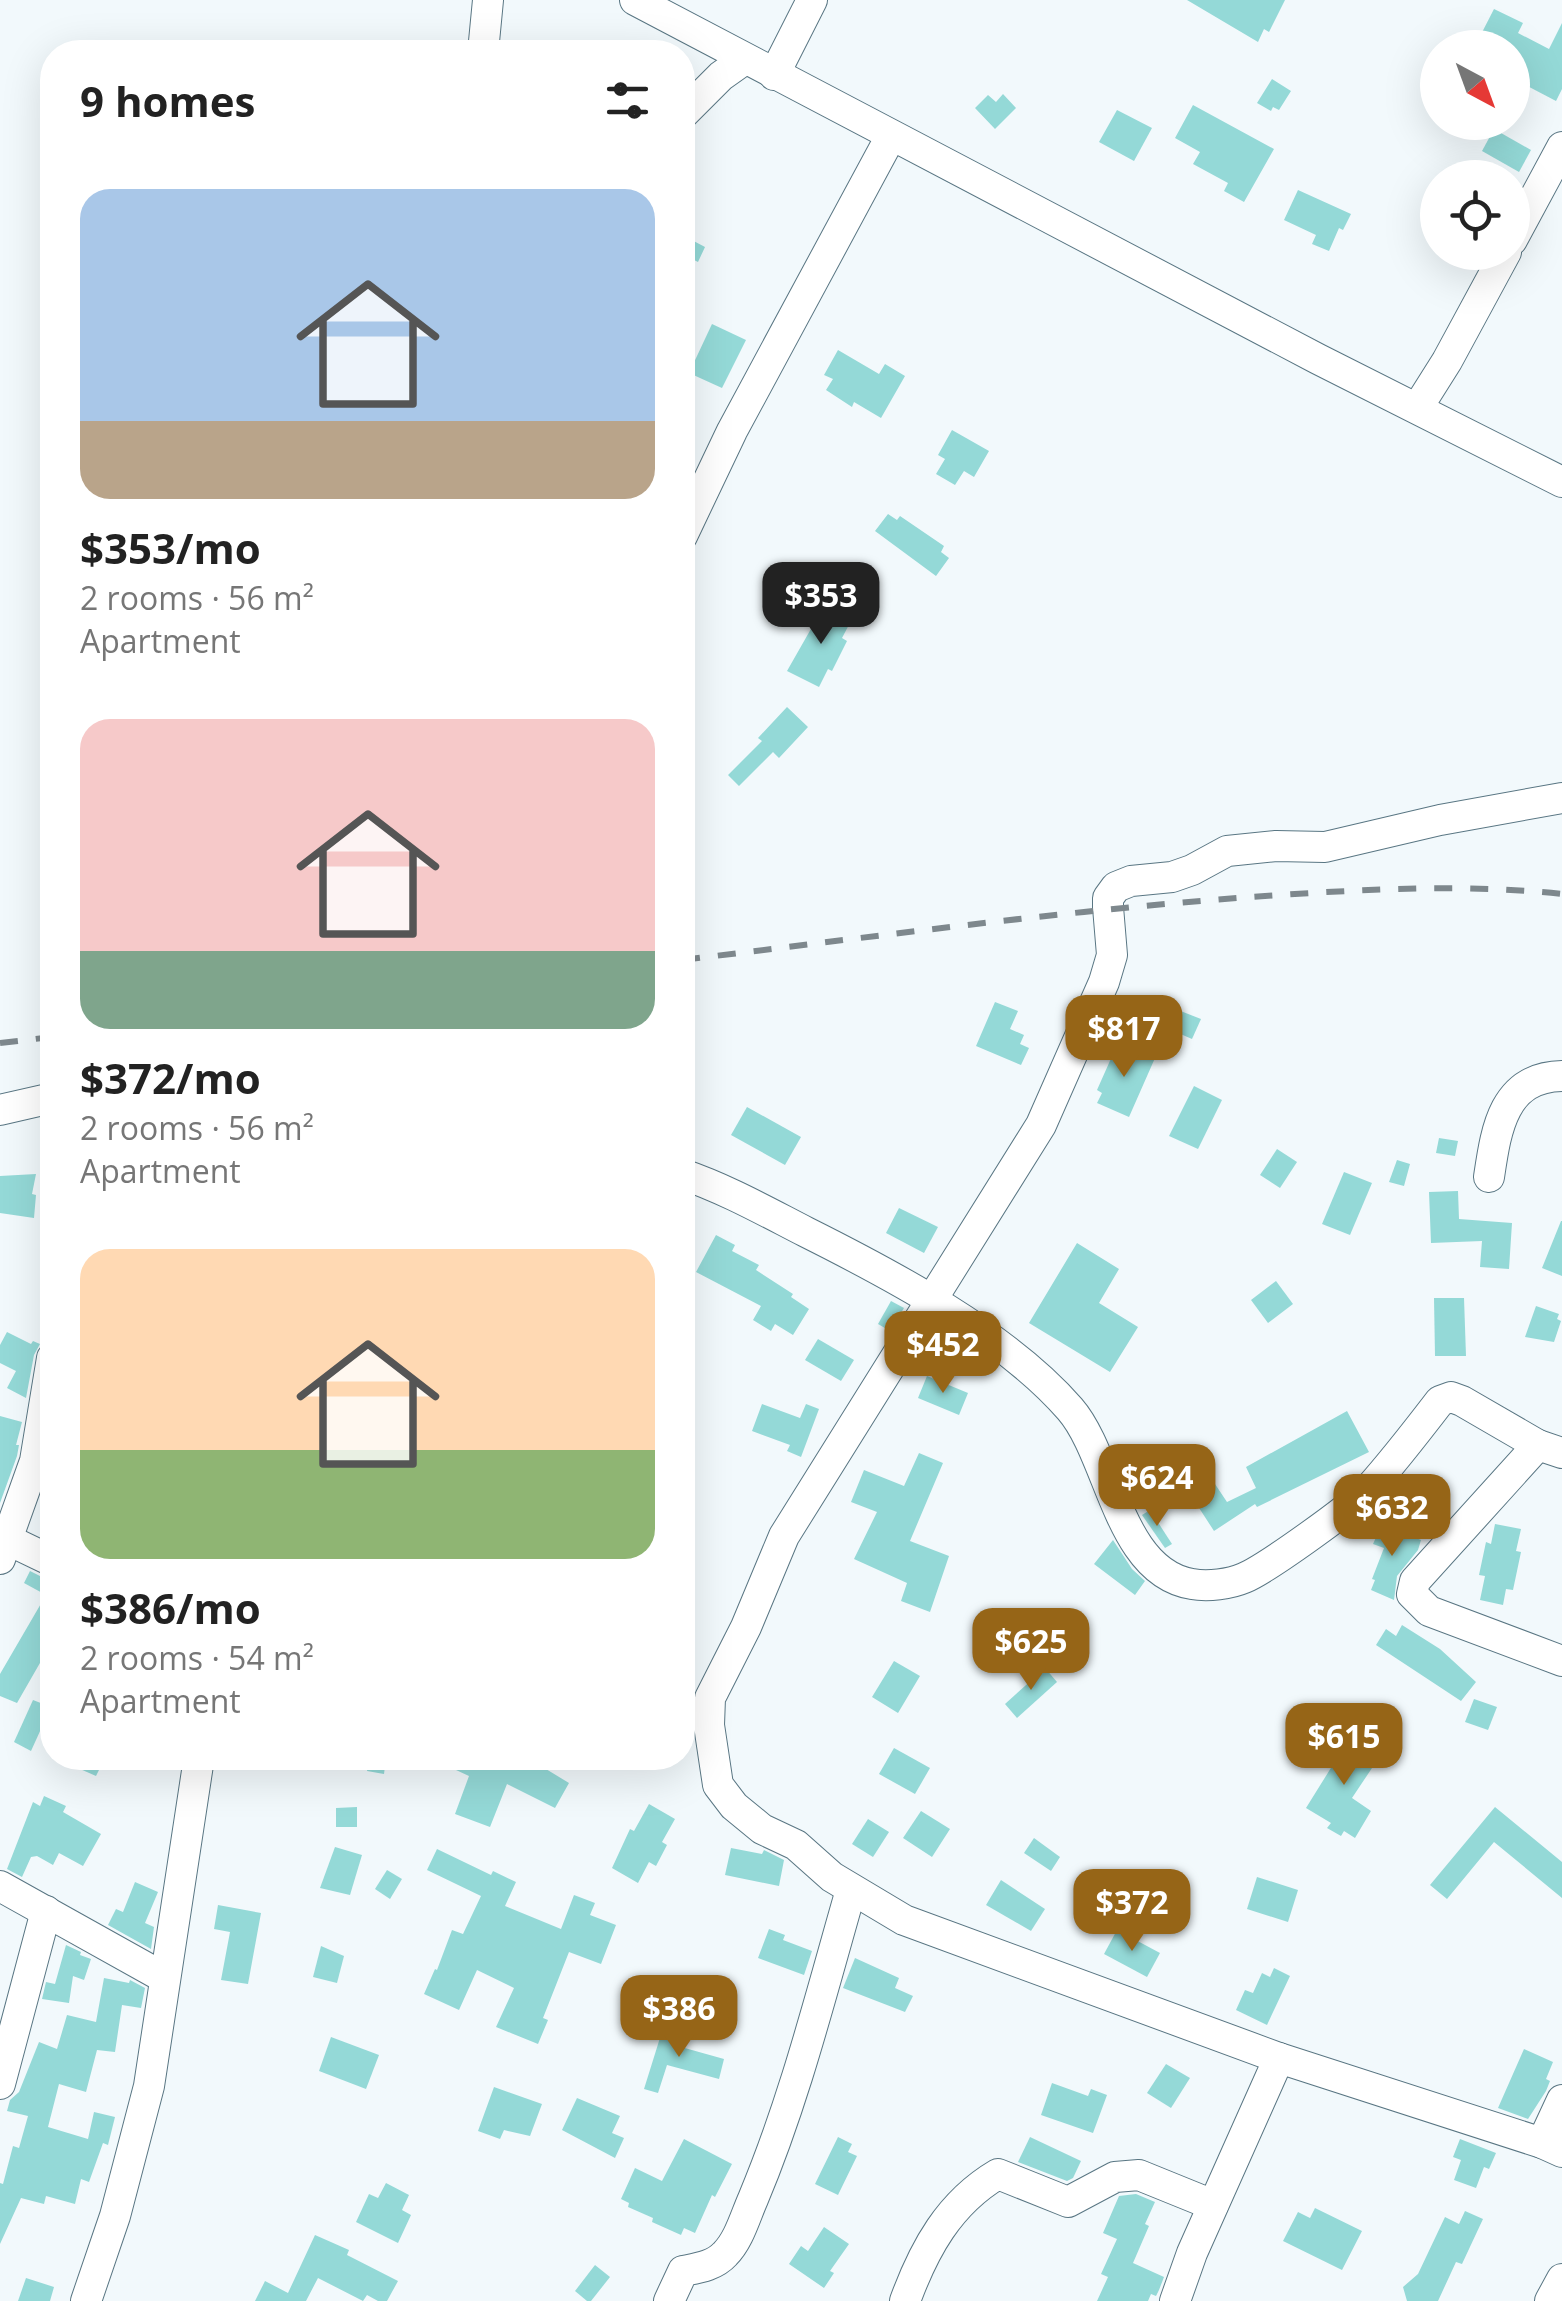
<!DOCTYPE html>
<meta charset="utf-8">
<style>
:root{--surface:#fff;--page:#f6f6f6;--text:#222;--muted:#767676;--accent:#966517}
body{margin:0;font-family:"Open Sans",sans-serif;background:var(--page);color:var(--text);height:100vh;display:flex;flex-direction:column;font-size:38px;white-space:nowrap}
*{box-sizing:border-box;margin:0}
p{font-size:32px;color:var(--muted)}
.icon{flex:none;width:55px;height:55px;fill:none;stroke:currentColor;stroke-width:2;stroke-linecap:round;stroke-linejoin:round}
.map{position:relative;flex:1;overflow:hidden}
.sheet{position:absolute;left:40px;top:40px;width:655px;height:1730px;display:flex;flex-direction:column;background:var(--surface);border-radius:40px;box-shadow:0 10px 40px #0002}
.sheet>*{flex:none}
.needle{width:65px;rotate:139deg}
.controls{position:absolute;left:1420px;top:30px;display:grid;gap:20px}
.controls a{display:grid;place-items:center;width:110px;height:110px;border-radius:50%;background:var(--surface);box-shadow:0 10px 40px #0002;font-size:50px}
.price{position:absolute;translate:-50% -85px;padding:0 22px;border-radius:20px;background:var(--accent);color:#fff;font-size:32px;line-height:65px;filter:drop-shadow(0 2px 5px #0008)}
.price::after{content:'';position:absolute;left:50%;top:60px;width:30px;height:22px;margin-left:-15px;background:inherit;clip-path:polygon(0 0,100% 0,50% 100%)}
.price.on{background:#222;color:#fff}
ul{padding:0;list-style:none}
li{display:grid;align-content:center;gap:20px;height:530px;padding:0 40px}
li span{display:grid;place-items:center;height:310px;border-radius:30px;color:#555}
li>.icon{margin-inline-start:auto}
span .icon{width:180px;height:180px;fill:#fffc;stroke-width:1}
li b{font-size:42px}
h2{display:flex;justify-content:space-between;align-items:center;height:120px;padding:0 40px;font-size:42px}
.map>svg:first-child{display:block}
.building{fill:#94d9d7}
.lines{fill:none;stroke-linecap:round;stroke-linejoin:round}
.minor-casing{stroke:#597683;stroke-width:32}
.minor{stroke:#fff;stroke-width:30}
.rail{stroke:#7e888d;stroke-width:6;stroke-dasharray:18 18;stroke-linecap:butt}
</style>
<div class="map">
<svg width="1562" height="2301" viewBox="0 0 1562 2301">
<rect width="100%" height="100%" fill="#f2f9fc"/>
<g class="building">
<polygon points="1187,0 1285,0 1269,32 1264,29 1258,42"/>
<polygon points="1494,9 1523,23 1518,33 1549,49 1562,23 1562,89 1556,101 1512,78 1512,48 1474,48"/>
<polygon points="1272,79 1291,91 1279,110 1273,107 1271,111 1257,103"/>
<polygon points="1003,94 1016,108 995,129 975,108 988,95 996,102"/>
<polygon points="1193,105 1274,149 1244,202 1224,191 1228,183 1193,164 1200,152 1175,138"/>
<polygon points="1117,110 1152,128 1134,161 1099,142"/>
<polygon points="1494,129 1531,150 1519,172 1482,151"/>
<polygon points="1298,190 1351,214 1343,230 1339,228 1329,251 1312,244 1316,235 1284,220"/>
<polygon points="688,238 705,247 698,262 682,254"/>
<polygon points="712,324 746,340 722,388 689,373"/>
<polygon points="838,350 879,374 885,364 905,376 881,418 854,402 852,407 826,390 833,379 824,375"/>
<polygon points="952,430 989,451 974,477 964,471 955,485 936,474 945,459 938,455"/>
<polygon points="888,514 897,520 900,516 944,546 941,552 949,558 936,576 875,531"/>
<polygon points="824,606 852,619 842,638 847,641 832,671 828,669 819,687 787,671"/>
<polygon points="787,707 808,727 779,758 773,752 739,786 728,775 762,741 758,738"/>
<polygon points="995,1002 1018,1011 1010,1029 1024,1035 1020,1044 1029,1048 1021,1065 976,1046"/>
<polygon points="1178,1010 1201,1019 1192,1039 1169,1029"/>
<polygon points="1123,1044 1155,1058 1129,1117 1097,1103 1102,1093 1097,1090 1113,1054 1118,1056"/>
<polygon points="1194,1086 1222,1100 1198,1149 1169,1136"/>
<polygon points="747,1107 801,1137 785,1165 731,1135"/>
<polygon points="1439,1138 1458,1141 1455,1156 1436,1153"/>
<polygon points="1277,1149 1297,1162 1280,1188 1260,1175"/>
<polygon points="1397,1160 1410,1164 1404,1186 1389,1182"/>
<polygon points="1344,1172 1372,1183 1350,1235 1322,1224"/>
<polygon points="36,1174 32,1194 36,1195 34,1218 0,1213 0,1176"/>
<polygon points="1458,1191 1459,1219 1512,1223 1509,1269 1480,1267 1482,1241 1431,1243 1429,1192"/>
<polygon points="899,1208 938,1227 924,1253 886,1233"/>
<polygon points="1561,1221 1562,1221 1562,1276 1542,1268"/>
<polygon points="716,1235 735,1245 732,1251 759,1265 756,1270 793,1294 791,1297 809,1309 793,1335 775,1324 771,1331 753,1320 761,1306 696,1272"/>
<polygon points="1077,1243 1119,1269 1099,1303 1138,1327 1110,1372 1029,1323"/>
<polygon points="1276,1281 1293,1304 1268,1323 1251,1300"/>
<polygon points="1434,1298 1464,1298 1466,1356 1435,1356"/>
<polygon points="891,1301 904,1308 890,1331 878,1324"/>
<polygon points="1536,1306 1559,1314 1557,1319 1561,1321 1554,1342 1525,1337"/>
<polygon points="7,1332 31,1344 33,1341 40,1344 34,1355 26,1398 7,1388 16,1371 0,1363 0,1345"/>
<polygon points="818,1339 854,1360 841,1381 805,1360"/>
<polygon points="927,1376 968,1393 959,1415 918,1398"/>
<polygon points="762,1404 800,1418 806,1404 819,1409 801,1457 787,1451 790,1445 752,1431"/>
<polygon points="1347,1411 1369,1452 1257,1507 1255,1504 1214,1531 1192,1497 1215,1484 1227,1502 1256,1488 1246,1467"/>
<polygon points="0,1416 22,1422 16,1445 19,1445 17,1456 0,1503"/>
<polygon points="919,1453 943,1463 910,1541 949,1556 930,1612 901,1601 907,1583 854,1559 877,1512 851,1502 864,1470 904,1486"/>
<polygon points="1150,1510 1172,1544 1165,1548 1142,1515"/>
<polygon points="1382,1524 1421,1540 1418,1550 1397,1576 1394,1600 1371,1590 1375,1580 1372,1579 1384,1548 1373,1544"/>
<polygon points="1495,1524 1521,1529 1516,1551 1521,1552 1513,1590 1506,1589 1503,1605 1480,1600 1485,1576 1479,1575 1486,1542 1491,1544"/>
<polygon points="1113,1540 1132,1569 1145,1581 1135,1595 1094,1564"/>
<polygon points="30,1571 52,1582 52,1642 17,1703 0,1696 0,1674 46,1595 24,1583"/>
<polygon points="1402,1625 1440,1649 1476,1682 1461,1701 1376,1645 1386,1629 1396,1636"/>
<polygon points="894,1661 920,1676 898,1713 872,1697"/>
<polygon points="1045,1668 1057,1682 1017,1718 1005,1704"/>
<polygon points="1474,1699 1497,1707 1488,1730 1465,1722"/>
<polygon points="33,1700 51,1707 31,1751 14,1742"/>
<polygon points="1348,1733 1377,1752 1368,1765 1372,1768 1352,1798 1371,1811 1355,1838 1344,1831 1341,1836 1327,1828 1331,1823 1306,1808 1334,1763 1329,1760"/>
<polygon points="894,1748 930,1768 915,1794 879,1774"/>
<polygon points="55,1758 105,1758 96,1776"/>
<polygon points="369,1758 386,1758 384,1774 367,1771"/>
<polygon points="430,1758 546,1758 541,1766 569,1783 555,1808 507,1784 490,1827 455,1814 469,1776"/>
<polygon points="44,1796 66,1806 63,1812 101,1834 83,1866 59,1853 53,1865 37,1856 31,1857 22,1877 7,1869 33,1802 40,1806"/>
<polygon points="649,1804 675,1819 662,1842 667,1845 656,1866 649,1862 638,1883 612,1868 630,1829 634,1831"/>
<polygon points="357,1807 357,1827 336,1827 336,1808"/>
<polygon points="1495,1807 1562,1862 1562,1898 1494,1842 1447,1899 1430,1885"/>
<polygon points="921,1811 950,1829 932,1857 903,1838"/>
<polygon points="868,1819 889,1832 873,1857 852,1844"/>
<polygon points="1034,1838 1060,1857 1051,1871 1024,1853"/>
<polygon points="335,1847 362,1855 350,1895 320,1888"/>
<polygon points="731,1848 762,1854 764,1850 784,1860 779,1886 725,1875"/>
<polygon points="437,1849 491,1875 493,1871 516,1882 505,1906 561,1929 574,1895 595,1903 590,1915 616,1925 601,1964 569,1952 543,2018 548,2020 538,2044 496,2027 514,1988 477,1970 459,2010 424,1994 435,1969 437,1970 452,1930 463,1934 481,1896 427,1870"/>
<polygon points="387,1870 402,1879 390,1899 375,1889"/>
<polygon points="1257,1877 1298,1890 1288,1922 1247,1909"/>
<polygon points="1001,1880 1045,1909 1031,1931 986,1905"/>
<polygon points="135,1882 158,1892 145,1923 154,1927 151,1949 108,1925 116,1909 123,1912"/>
<polygon points="218,1905 261,1913 248,1984 221,1980 230,1932 214,1929"/>
<polygon points="769,1929 785,1935 783,1940 812,1951 804,1975 758,1958"/>
<polygon points="1117,1930 1160,1953 1147,1977 1104,1954"/>
<polygon points="66,1945 81,1952 80,1955 91,1959 84,1980 73,1976 69,2003 42,1999 46,1982 55,1984"/>
<polygon points="321,1946 344,1956 337,1983 313,1977"/>
<polygon points="855,1958 899,1978 895,1988 913,1996 905,2012 843,1988"/>
<polygon points="1274,1968 1290,1976 1267,2025 1236,2010 1245,1990 1253,1993 1262,1973 1270,1977"/>
<polygon points="104,1978 129,1983 130,1980 145,1988 141,2008 122,2005 115,2052 97,2050 86,2092 59,2084 48,2127 88,2139 94,2112 115,2117 108,2145 103,2143 89,2182 81,2179 75,2204 46,2196 44,2204 21,2198 0,2244 0,2183 3,2184 13,2146 19,2148 28,2116 7,2111 10,2100 19,2092 39,2042 57,2049 67,2015 96,2022"/>
<polygon points="664,2025 679,2030 674,2045 724,2059 719,2079 667,2065 658,2093 644,2089"/>
<polygon points="331,2037 379,2055 366,2089 319,2071"/>
<polygon points="1524,2049 1553,2062 1546,2079 1550,2081 1546,2091 1528,2119 1498,2108"/>
<polygon points="1166,2064 1190,2078 1171,2108 1147,2093"/>
<polygon points="1052,2083 1088,2096 1091,2089 1107,2095 1093,2133 1041,2115"/>
<polygon points="494,2087 542,2104 530,2136 504,2130 500,2139 478,2131"/>
<polygon points="577,2098 620,2116 612,2133 624,2138 615,2158 562,2130"/>
<polygon points="838,2137 852,2144 848,2152 857,2156 838,2195 815,2184"/>
<polygon points="1030,2137 1081,2161 1073,2178 1067,2181 1018,2162"/>
<polygon points="684,2139 732,2164 715,2197 712,2195 695,2233 684,2228 681,2235 652,2222 653,2218 628,2207 629,2203 621,2199 635,2168 662,2181"/>
<polygon points="1460,2139 1496,2153 1489,2169 1484,2167 1476,2188 1454,2180 1461,2160 1453,2157"/>
<polygon points="386,2183 409,2195 402,2210 411,2215 398,2243 356,2222 369,2194 378,2198"/>
<polygon points="1136,2194 1155,2202 1145,2224 1149,2226 1133,2263 1164,2277 1159,2290 1156,2296 1151,2294 1148,2301 1097,2301 1108,2277 1101,2274 1117,2239 1103,2233 1119,2196"/>
<polygon points="1315,2208 1362,2231 1342,2270 1283,2241 1298,2212 1310,2218"/>
<polygon points="1465,2211 1483,2219 1462,2264 1456,2262 1438,2301 1407,2301 1403,2287 1418,2274 1445,2217 1459,2224"/>
<polygon points="824,2227 849,2244 830,2271 834,2273 824,2288 789,2264 801,2246 808,2251"/>
<polygon points="315,2235 349,2250 347,2255 398,2281 387,2301 378,2301 367,2295 363,2301 318,2278 306,2301 255,2301 265,2281 288,2293"/>
<polygon points="595,2265 610,2277 591,2301 587,2301 575,2291"/>
<polygon points="26,2278 54,2287 50,2301 18,2301"/>
</g>
<g class="lines">
<defs>
<g id="minor">
<polyline points="635,0 1318,359 1562,482"/>
<polyline points="483,52 488,0"/>
<polyline points="774,75 812,0"/>
<polyline points="682,115 721,76 745,59"/>
<polyline points="1512,240 1562,147"/>
<polyline points="1418,407 1447,361 1506,252"/>
<polyline points="682,536 732,431 891,136"/>
<polyline points="0,1110 52,1098"/>
<path d="M 682,1174 C 726,1189 765,1211 806,1232 C 892,1275 1007,1336 1070,1409 C 1111,1456 1118,1572 1192,1584 C 1208,1587 1230,1584 1244,1578 C 1266,1569 1352,1507 1368,1490 C 1393,1462 1417,1431 1440,1401 L 1451,1397 L 1462,1401 L 1538,1445"/>
<path d="M 1489,1177 C 1496,1130 1503,1077 1562,1076"/>
<polyline points="1562,1453 1538,1445 1415,1581 1412,1594 1429,1611 1562,1661"/>
<polyline points="0,1536 52,1561"/>
<polyline points="0,1559 35,1461 52,1358"/>
<polyline points="0,1886 163,1977"/>
<polyline points="0,2084 46,1911"/>
<polyline points="1562,2100 1542,2143 1562,2152"/>
<polyline points="1542,2143 1279,2058 904,1920 832,1877 796,1845 762,1829 734,1806 718,1785 709,1725 710,1698 746,1627 784,1536 1041,1125 1104,982 1112,955 1108,907 1108,898 1116,887 1131,881 1172,877 1192,870 1227,851 1276,846 1325,847 1440,820 1562,798"/>
<polyline points="86,2301 115,2216 149,2086 199,1758"/>
<path d="M 669,2301 L 683,2271 C 698,2268 714,2266 725,2254 C 739,2240 745,2217 753,2199 C 795,2099 821,1994 851,1890"/>
<path d="M 905,2301 C 924,2249 949,2203 998,2174 L 1068,2202 L 1115,2177 L 1139,2175 L 1213,2205"/>
<polyline points="1175,2301 1192,2253 1279,2058"/>
<polyline points="1550,2301 1562,2279"/>
</g>
</defs>
<use href="#minor" class="minor-casing"/>
<use href="#minor" class="minor"/>
<g class="rail">
<path d="M 682,960 C 872,937 1060,911 1250,897 C 1353,890 1459,883 1562,894"/>
<polyline points="0,1043 52,1037"/>
</g>
</g>
</svg>
<div class="controls">
<a><svg class="needle" viewBox="-14 -14 28 28"><path d="M0-13l5 13h-10z" fill="#e53935"/><path d="M0 13l5-13h-10z" fill="#767676"/></svg></a>
<a><svg class="icon" aria-label="locate" viewBox="0 0 24 24"><circle cx="12" cy="12" r="6"/><path d="M12 2v4M12 18v4M2 12h4M18 12h4"/></svg></a>
</div>
<b class="price on" style="left:821px;top:647px">$353</b>
<b class="price" style="left:1124px;top:1080px">$817</b>
<b class="price" style="left:943px;top:1396px">$452</b>
<b class="price" style="left:1157px;top:1529px">$624</b>
<b class="price" style="left:1392px;top:1559px">$632</b>
<b class="price" style="left:1031px;top:1693px">$625</b>
<b class="price" style="left:1344px;top:1788px">$615</b>
<b class="price" style="left:1132px;top:1954px">$372</b>
<b class="price" style="left:679px;top:2060px">$386</b>
<section class="sheet">
<h2>9 homes<svg class="icon" aria-label="filters" viewBox="0 0 24 24"><path d="M4 7h16M4 17h16"/><circle cx="9" cy="7" r="2"/><circle cx="15" cy="17" r="2"/></svg></h2>
<ul>
<li><span style="background:linear-gradient(#a9c7e8 75%,#b9a48a 0)"><svg class="icon" aria-label="home" viewBox="0 0 24 24"><path d="M3 11l9-7 9 7M6 9v11h12V9"/></svg></span><div><b>$353/mo</b><p>2 rooms · 56 m²</p><p>Apartment</p></div></li>
<li><span style="background:linear-gradient(#f6c9c9 75%,#7fa58c 0)"><svg class="icon" aria-label="home" viewBox="0 0 24 24"><path d="M3 11l9-7 9 7M6 9v11h12V9"/></svg></span><div><b>$372/mo</b><p>2 rooms · 56 m²</p><p>Apartment</p></div></li>
<li><span style="background:linear-gradient(#ffd9b3 65%,#8fb573 0)"><svg class="icon" aria-label="home" viewBox="0 0 24 24"><path d="M3 11l9-7 9 7M6 9v11h12V9"/></svg></span><div><b>$386/mo</b><p>2 rooms · 54 m²</p><p>Apartment</p></div></li>
</ul>
</section>
</div>
